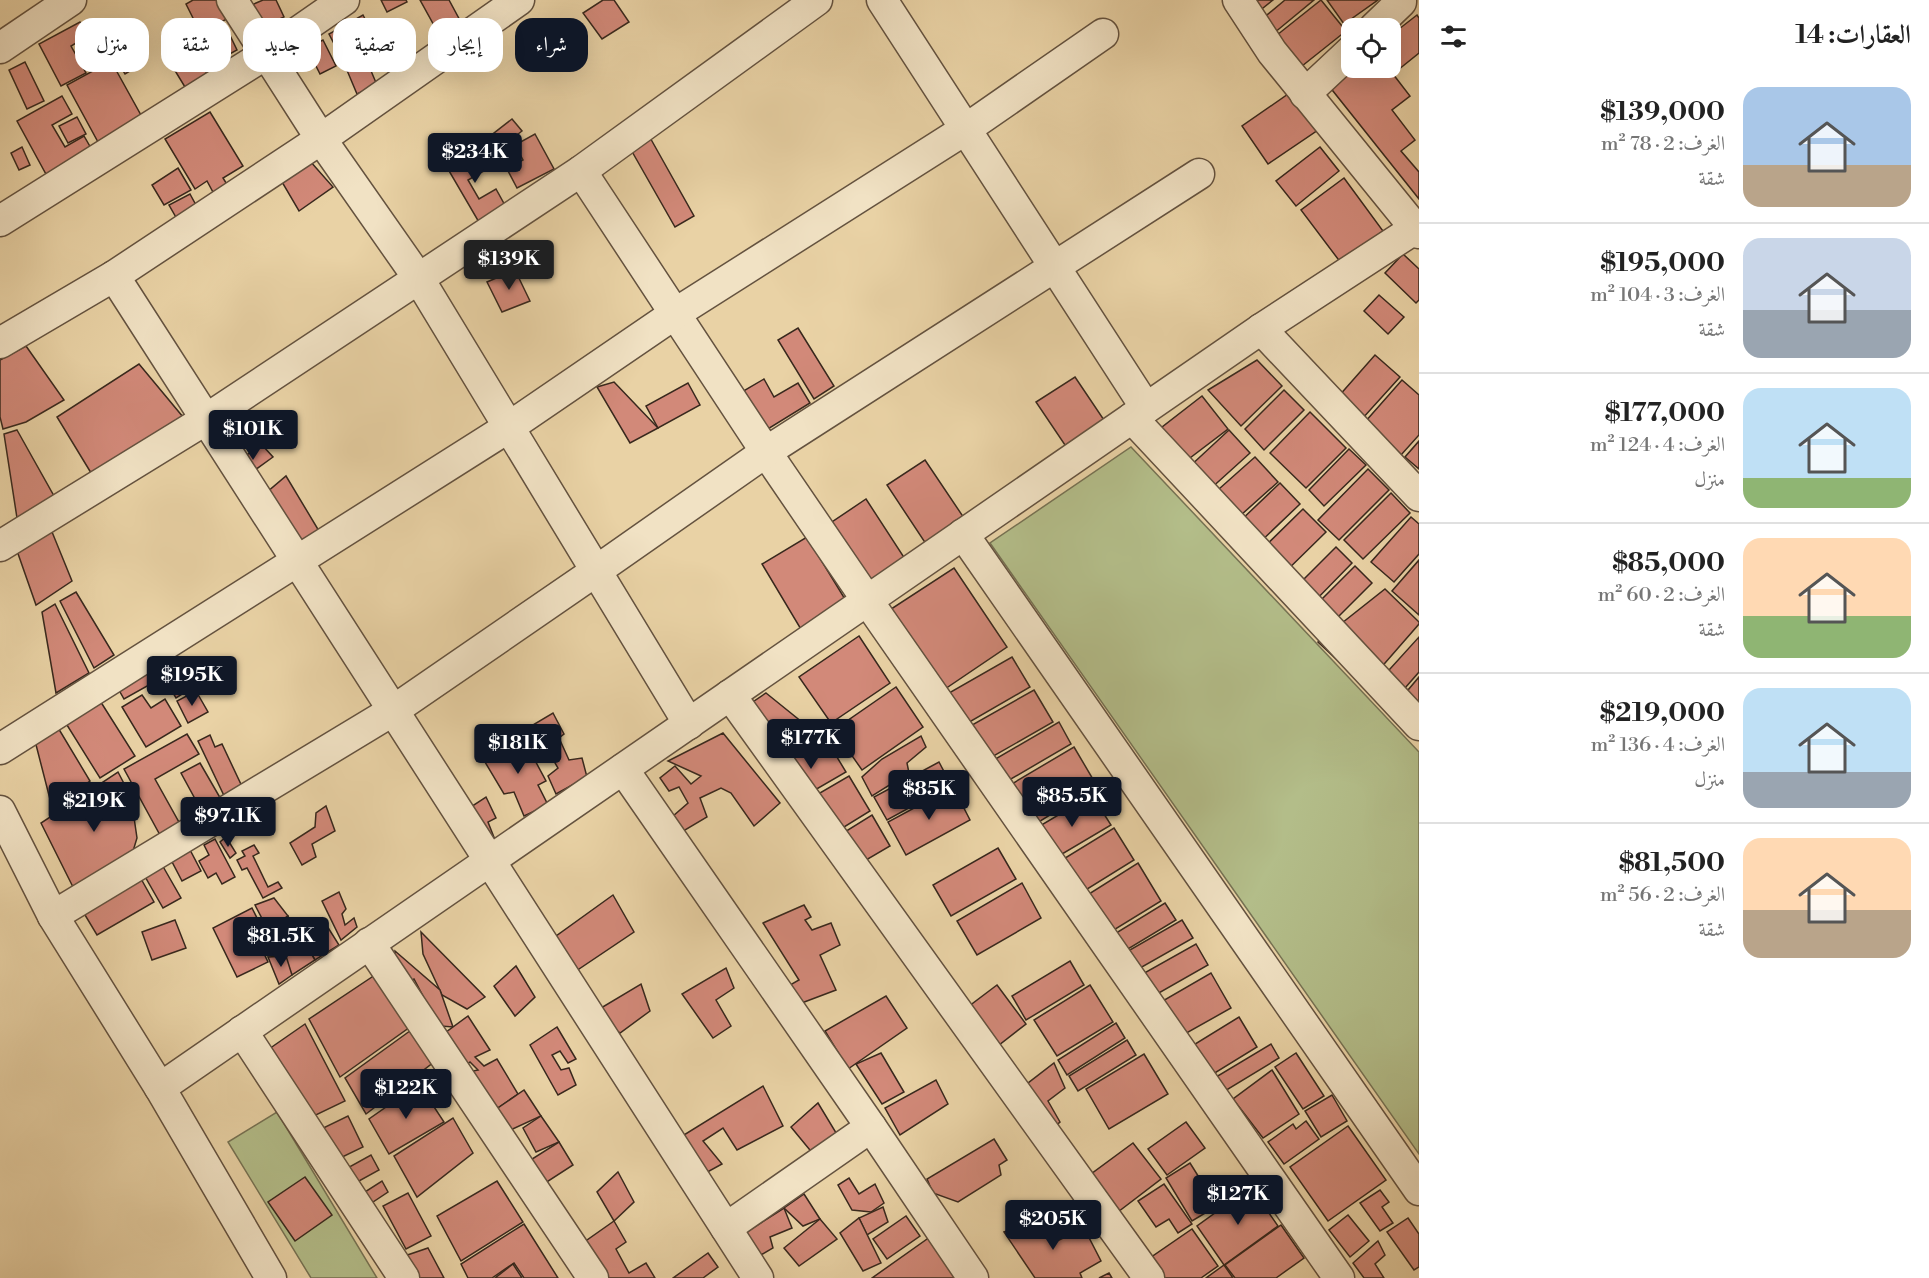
<!DOCTYPE html>
<html lang="ar">
<meta charset="utf-8">
<style>
:root{--surface:#fff;--page:#f2f2f2;--text:#222;--muted:#767676;--line:#e0e0e0;--accent:#111827}
body{margin:0;font-family:"Libre Bodoni",Amiri,serif;background:var(--page);color:var(--text);direction:rtl;height:100vh;display:flex;flex-direction:column;font-size:22px;white-space:nowrap}
*{box-sizing:border-box;margin:0}
p{font-size:20px;color:var(--muted)}
.icon{flex:none;width:33px;height:33px;fill:none;stroke:currentColor;stroke-width:2;stroke-linecap:round;stroke-linejoin:round}
.map{position:relative;flex:1;overflow:hidden;direction:ltr}
.drawer{display:flex;flex-direction:column;background:var(--surface);width:510px}
.drawer>*{flex:none}
.banner{position:absolute;left:18px;top:18px;width:570px;height:54px;direction:rtl;display:flex;gap:12px}
.controls{position:absolute;left:1341px;top:18px;display:grid;gap:12px}
.controls a{display:grid;place-items:center;width:60px;height:60px;border-radius:12px;background:var(--surface);box-shadow:0 6px 24px #0002;font-size:30px}
.price{position:absolute;translate:-50% -51px;padding:0 14px;border-radius:6px;background:var(--accent);color:#fff;font-size:20px;line-height:39px;filter:drop-shadow(0 2px 3px #0008)}
.price::after{content:'';position:absolute;left:50%;top:36px;width:18px;height:14px;margin-left:-9px;background:inherit;clip-path:polygon(0 0,100% 0,50% 100%)}
.price.active{background:#222;color:#fff}
ul{padding:0;list-style:none}
li{display:flex;align-items:center;gap:18px;height:150px;padding:0 18px}
li+li{border-top:2px solid var(--line)}
li span{display:grid;place-items:center;flex:none;width:168px;height:120px;border-radius:18px;color:#555}
li>.icon{margin-inline-start:auto}
span .icon{width:72px;height:72px;fill:#fffc;stroke-width:1}
li b{font-size:26px}
h2{display:flex;justify-content:space-between;align-items:center;height:72px;padding:0 18px;font-size:26px}
.tag{padding:0 21px;border-radius:18px;background:var(--surface);box-shadow:0 6px 24px #0002;font-size:21px;line-height:54px}
.tag.active{background:var(--accent);color:#fff}
main{display:flex;flex:1;min-height:0}
.map>svg:first-child{display:block}
.green{fill:#b3bd89;stroke:#767253;stroke-width:1.5}
.building{fill:#d28979;stroke:#38281d;stroke-width:1.5}
.lines{fill:none;stroke-linecap:round;stroke-linejoin:round}
.minor-casing{stroke:#64523f;stroke-width:33}
.minor{stroke:#f1e2c4;stroke-width:30}
</style>
<main>
<section class="drawer">
<h2>العقارات: 14<svg class="icon" aria-label="filters" viewBox="0 0 24 24"><path d="M4 7h16M4 17h16"/><circle cx="9" cy="7" r="2"/><circle cx="15" cy="17" r="2"/></svg></h2>
<ul>
<li><span style="background:linear-gradient(#a9c7e8 65%,#b9a48a 0)"><svg class="icon" aria-label="home" viewBox="0 0 24 24"><path d="M3 11l9-7 9 7M6 9v11h12V9"/></svg></span><div><b>$139,000</b><p>الغرف: 2 · 78 m²</p><p>شقة</p></div></li>
<li><span style="background:linear-gradient(#c9d6e8 60%,#9aa5b1 0)"><svg class="icon" aria-label="home" viewBox="0 0 24 24"><path d="M3 11l9-7 9 7M6 9v11h12V9"/></svg></span><div><b>$195,000</b><p>الغرف: 3 · 104 m²</p><p>شقة</p></div></li>
<li><span style="background:linear-gradient(#bfe0f5 75%,#8fb573 0)"><svg class="icon" aria-label="home" viewBox="0 0 24 24"><path d="M3 11l9-7 9 7M6 9v11h12V9"/></svg></span><div><b>$177,000</b><p>الغرف: 4 · 124 m²</p><p>منزل</p></div></li>
<li><span style="background:linear-gradient(#ffd9b3 65%,#8fb573 0)"><svg class="icon" aria-label="home" viewBox="0 0 24 24"><path d="M3 11l9-7 9 7M6 9v11h12V9"/></svg></span><div><b>$85,000</b><p>الغرف: 2 · 60 m²</p><p>شقة</p></div></li>
<li><span style="background:linear-gradient(#bfe0f5 70%,#9aa5b1 0)"><svg class="icon" aria-label="home" viewBox="0 0 24 24"><path d="M3 11l9-7 9 7M6 9v11h12V9"/></svg></span><div><b>$219,000</b><p>الغرف: 4 · 136 m²</p><p>منزل</p></div></li>
<li><span style="background:linear-gradient(#ffd9b3 60%,#b9a48a 0)"><svg class="icon" aria-label="home" viewBox="0 0 24 24"><path d="M3 11l9-7 9 7M6 9v11h12V9"/></svg></span><div><b>$81,500</b><p>الغرف: 2 · 56 m²</p><p>شقة</p></div></li>
</ul>
</section>
<div class="map">
<svg width="1419" height="1278" viewBox="0 0 1419 1278">
<rect width="100%" height="100%" fill="#e9d2a5"/>
<filter id="stains"><feTurbulence type="fractalNoise" baseFrequency=".00333" numOctaves="4"/><feColorMatrix values="0 0 0 0 .2 0 0 0 0 .09 0 0 0 0 .02 0 0 0 .5 -.17"/></filter>
<radialGradient id="worn" r=".72"><stop offset=".6" stop-color="#630" stop-opacity="0"/><stop offset="1" stop-color="#630" stop-opacity=".3"/></radialGradient>
<g class="green">
<polygon points="1131,447 1419,752 1419,1154 990,543"/>
<polygon points="277,1112 377,1278 311,1278 228,1142"/>
</g>
<g class="building">
<polygon points="193,0 217,0 227,19 200,32 186,4"/>
<polygon points="263,0 276,0 284,17 258,29 247,7"/>
<polygon points="381,0 406,0 407,2 387,12"/>
<polygon points="420,0 449,0 463,26 441,38"/>
<polygon points="603,0 614,0 629,22 602,39 583,13"/>
<polygon points="1248,0 1273,0 1258,12"/>
<polygon points="1285,0 1314,0 1268,38 1256,24"/>
<polygon points="1321,0 1346,31 1297,70 1272,39"/>
<polygon points="1327,0 1378,0 1344,24"/>
<polygon points="363,15 376,40 342,59 329,34"/>
<polygon points="1417,15 1419,18 1419,53 1393,74 1410,96 1392,110 1415,140 1401,151 1419,172 1419,199 1329,86 1352,67 1390,68 1390,36"/>
<polygon points="80,22 88,36 71,46 86,73 61,86 39,44"/>
<polygon points="225,25 237,50 208,66 194,41"/>
<polygon points="94,35 107,58 89,68 76,45"/>
<polygon points="323,40 336,66 320,74 307,48"/>
<polygon points="129,45 140,65 125,74 113,54"/>
<polygon points="197,56 210,79 188,92 174,69"/>
<polygon points="366,59 377,85 357,94 346,68"/>
<polygon points="111,61 142,117 98,142 67,85"/>
<polygon points="25,62 44,101 27,109 9,70"/>
<polygon points="1291,92 1318,130 1268,164 1242,126"/>
<polygon points="62,96 72,114 52,125 65,147 84,136 92,150 47,176 17,121"/>
<polygon points="210,112 243,166 223,178 228,186 214,194 207,181 195,189 165,139"/>
<polygon points="77,117 86,134 68,143 59,126"/>
<polygon points="512,119 522,131 489,157 480,144"/>
<polygon points="535,134 554,169 517,188 507,169 523,160 515,145"/>
<polygon points="648,134 694,216 675,227 630,148"/>
<polygon points="475,145 489,168 468,180 479,199 496,189 507,209 480,224 445,164"/>
<polygon points="22,147 30,165 19,170 11,153"/>
<polygon points="1320,147 1339,171 1296,206 1276,181"/>
<polygon points="310,161 333,187 299,211 282,182"/>
<polygon points="178,168 191,190 164,205 152,185"/>
<polygon points="1344,178 1383,231 1341,263 1301,210"/>
<polygon points="190,194 197,207 177,219 169,205"/>
<polygon points="1403,254 1419,269 1419,300 1416,303 1385,273"/>
<polygon points="515,270 530,301 502,312 487,282"/>
<polygon points="1379,295 1404,317 1388,334 1364,311"/>
<polygon points="798,328 834,386 814,399 778,340"/>
<polygon points="26,346 64,400 26,422 3,429 0,417 0,360"/>
<polygon points="1375,355 1400,377 1362,419 1338,397"/>
<polygon points="1257,360 1282,386 1241,426 1208,390"/>
<polygon points="139,364 183,417 99,486 57,417"/>
<polygon points="1075,377 1106,423 1067,448 1036,402"/>
<polygon points="764,379 774,397 798,383 810,403 763,432 740,393"/>
<polygon points="1402,380 1419,395 1419,435 1401,455 1365,422"/>
<polygon points="614,382 658,428 630,443 597,387"/>
<polygon points="688,383 700,405 658,428 646,406"/>
<polygon points="1284,390 1304,410 1264,450 1245,429"/>
<polygon points="1202,396 1228,429 1182,464 1157,431"/>
<polygon points="1310,412 1346,448 1306,488 1270,453"/>
<polygon points="17,430 54,496 17,518 4,434"/>
<polygon points="1229,430 1250,453 1208,491 1187,469"/>
<polygon points="1419,441 1419,469 1405,457"/>
<polygon points="263,446 273,457 244,478 233,462"/>
<polygon points="1349,449 1366,465 1324,506 1309,490"/>
<polygon points="1255,457 1278,482 1232,523 1210,497"/>
<polygon points="925,460 966,521 928,547 887,485"/>
<polygon points="1368,469 1389,490 1339,540 1318,520"/>
<polygon points="286,476 319,531 298,542 266,493"/>
<polygon points="1280,483 1300,504 1256,546 1236,525"/>
<polygon points="1391,493 1410,513 1363,559 1344,540"/>
<polygon points="866,499 907,562 864,590 823,528"/>
<polygon points="1303,509 1326,532 1274,583 1252,559"/>
<polygon points="1411,517 1419,524 1419,554 1394,582 1371,562"/>
<polygon points="50,527 72,581 36,605 15,545"/>
<polygon points="807,537 848,604 802,631 762,564"/>
<polygon points="1336,547 1352,563 1311,605 1295,588"/>
<polygon points="1419,560 1419,615 1392,591"/>
<polygon points="1355,566 1372,583 1332,623 1315,606"/>
<polygon points="954,568 1007,647 939,693 885,613"/>
<polygon points="1385,589 1419,622 1419,624 1365,686 1318,642"/>
<polygon points="76,592 114,655 94,668 60,601"/>
<polygon points="55,604 89,673 56,693 42,612"/>
<polygon points="859,636 890,683 831,723 799,677"/>
<polygon points="1419,637 1419,672 1398,696 1380,680"/>
<polygon points="173,649 183,666 124,699 115,683"/>
<polygon points="1012,657 1030,687 966,724 949,693"/>
<polygon points="177,674 187,691 176,698 166,681"/>
<polygon points="1419,677 1419,722 1397,703"/>
<polygon points="896,687 923,727 862,770 834,730"/>
<polygon points="1034,690 1053,722 983,762 965,729"/>
<polygon points="196,691 208,712 188,723 177,701"/>
<polygon points="766,693 818,735 786,759 732,716"/>
<polygon points="142,695 151,708 165,699 181,726 146,747 122,707"/>
<polygon points="97,696 135,756 100,778 62,717"/>
<polygon points="553,713 564,734 559,738 569,760 582,758 587,777 556,794 548,776 558,768 548,751 533,756 521,732"/>
<polygon points="54,721 90,781 52,807 33,733"/>
<polygon points="1059,722 1071,744 1004,783 992,761"/>
<polygon points="723,733 780,803 754,826 731,793 721,788 700,798 707,817 680,833 672,817 688,803 679,787 669,791 660,778 675,766 691,784 701,776 668,761"/>
<polygon points="187,734 199,754 155,779 180,824 160,835 124,769"/>
<polygon points="210,735 215,747 222,744 246,795 228,804 198,741"/>
<polygon points="921,736 926,747 907,763 909,773 872,796 862,777 882,759"/>
<polygon points="523,738 546,781 538,785 548,805 524,816 514,792 504,794 482,757"/>
<polygon points="826,739 846,772 796,801 776,769"/>
<polygon points="1074,747 1097,786 1029,828 1005,788"/>
<polygon points="939,762 951,785 887,820 874,797"/>
<polygon points="200,763 226,808 206,819 181,773"/>
<polygon points="118,772 131,797 137,838 130,861 75,891 41,823"/>
<polygon points="849,776 870,811 823,840 801,804"/>
<polygon points="953,787 970,820 906,855 888,822"/>
<polygon points="1092,795 1111,825 1052,860 1033,830"/>
<polygon points="486,797 496,818 488,822 495,840 481,847 460,814"/>
<polygon points="326,806 335,831 312,844 316,857 302,865 290,843 315,827 316,813"/>
<polygon points="872,815 890,846 844,873 827,843"/>
<polygon points="1114,828 1134,860 1076,896 1057,863"/>
<polygon points="226,837 236,853 230,858 220,842"/>
<polygon points="215,839 235,877 222,884 216,873 208,878 199,861 209,855 204,845"/>
<polygon points="254,845 259,853 253,856 268,887 278,882 282,888 263,898 247,868 242,870 237,860 245,856 242,851"/>
<polygon points="188,846 201,871 182,881 169,856"/>
<polygon points="998,848 1016,879 951,916 933,885"/>
<polygon points="161,863 181,898 163,908 143,873"/>
<polygon points="1138,863 1161,901 1104,936 1081,899"/>
<polygon points="140,877 154,902 97,935 82,910"/>
<polygon points="1022,883 1041,918 977,955 957,921"/>
<polygon points="339,892 346,909 342,914 345,925 354,918 357,927 341,940 322,901"/>
<polygon points="613,895 634,932 576,971 552,939"/>
<polygon points="274,898 288,916 268,930 255,905"/>
<polygon points="1165,903 1176,920 1118,955 1108,938"/>
<polygon points="804,905 811,917 805,920 812,930 831,923 840,945 820,955 836,990 799,1004 790,985 799,980 763,923"/>
<polygon points="252,908 264,932 256,937 268,962 237,977 213,928"/>
<polygon points="288,916 299,940 281,952 268,930"/>
<polygon points="322,918 339,945 315,960 302,938"/>
<polygon points="175,920 186,948 152,960 142,932"/>
<polygon points="1182,920 1193,938 1119,980 1109,962"/>
<polygon points="421,932 485,997 467,1009 442,995 423,954"/>
<polygon points="302,938 315,960 292,975 281,952"/>
<polygon points="1196,944 1208,965 1136,1006 1123,985"/>
<polygon points="395,951 440,990 453,1027 428,1025 411,1006 423,996 414,979 404,984 394,973"/>
<polygon points="286,956 292,975 279,984 268,957"/>
<polygon points="1070,961 1084,985 1026,1020 1012,996"/>
<polygon points="516,966 535,997 515,1016 494,986"/>
<polygon points="726,968 734,988 716,1000 731,1026 713,1038 682,994"/>
<polygon points="378,973 410,1027 340,1077 309,1019"/>
<polygon points="1211,973 1231,1008 1174,1040 1154,1006"/>
<polygon points="641,984 650,1011 620,1033 609,1026 596,1011"/>
<polygon points="997,985 1026,1024 985,1056 956,1016"/>
<polygon points="1090,985 1113,1022 1057,1056 1034,1020"/>
<polygon points="886,996 907,1028 848,1069 825,1031"/>
<polygon points="468,1016 490,1050 475,1057 484,1066 497,1059 518,1094 492,1112 468,1072 478,1070 470,1062 459,1071 434,1041"/>
<polygon points="1239,1017 1257,1047 1205,1079 1187,1049"/>
<polygon points="1116,1023 1125,1038 1067,1075 1058,1060"/>
<polygon points="305,1024 345,1101 295,1125 269,1049"/>
<polygon points="557,1027 576,1059 568,1063 560,1051 552,1055 561,1070 569,1068 576,1085 558,1095 530,1045"/>
<polygon points="414,1028 434,1062 366,1114 345,1078"/>
<polygon points="1127,1040 1136,1055 1078,1091 1069,1076"/>
<polygon points="1271,1044 1279,1058 1215,1097 1206,1083"/>
<polygon points="881,1053 904,1092 882,1104 856,1064"/>
<polygon points="1296,1053 1324,1096 1303,1109 1275,1067"/>
<polygon points="1144,1054 1168,1094 1109,1129 1086,1089"/>
<polygon points="1054,1063 1065,1088 1048,1101 1060,1122 1046,1134 1006,1100"/>
<polygon points="1272,1070 1299,1114 1263,1138 1233,1099"/>
<polygon points="936,1080 948,1104 900,1135 885,1108"/>
<polygon points="419,1084 444,1122 389,1154 369,1119"/>
<polygon points="763,1086 783,1126 737,1150 723,1128 703,1141 722,1164 702,1175 679,1138"/>
<polygon points="524,1090 541,1116 504,1133 492,1112"/>
<polygon points="1332,1095 1347,1121 1321,1137 1305,1111"/>
<polygon points="818,1103 838,1136 814,1155 791,1127"/>
<polygon points="348,1116 363,1147 332,1162 317,1131"/>
<polygon points="541,1116 559,1142 536,1152 523,1128"/>
<polygon points="453,1118 473,1153 417,1197 394,1156"/>
<polygon points="1306,1121 1319,1139 1284,1164 1268,1142 1293,1124 1296,1129"/>
<polygon points="1186,1122 1205,1148 1167,1175 1148,1149"/>
<polygon points="1348,1126 1386,1180 1328,1221 1290,1167"/>
<polygon points="994,1139 1007,1160 999,1165 1001,1175 958,1202 933,1193 927,1179"/>
<polygon points="559,1142 573,1165 536,1189 521,1166"/>
<polygon points="1133,1143 1161,1179 1114,1215 1087,1177"/>
<polygon points="371,1155 379,1170 350,1186 342,1171"/>
<polygon points="1190,1163 1217,1206 1192,1221 1166,1178"/>
<polygon points="618,1172 634,1202 614,1221 597,1192"/>
<polygon points="305,1177 332,1215 295,1241 268,1202"/>
<polygon points="849,1178 859,1194 875,1184 884,1203 871,1212 852,1210 838,1185"/>
<polygon points="382,1181 388,1192 364,1208 357,1197"/>
<polygon points="497,1181 523,1222 461,1261 437,1216"/>
<polygon points="1164,1184 1192,1224 1178,1233 1169,1219 1156,1227 1138,1201"/>
<polygon points="1251,1187 1278,1226 1224,1265 1197,1226"/>
<polygon points="1380,1190 1389,1202 1382,1207 1393,1223 1380,1231 1360,1203"/>
<polygon points="408,1193 431,1236 406,1249 383,1206"/>
<polygon points="804,1194 820,1219 803,1226 784,1208"/>
<polygon points="883,1207 888,1222 867,1235 859,1218"/>
<polygon points="784,1208 792,1228 770,1237 773,1248 752,1260 737,1238"/>
<polygon points="1348,1215 1369,1241 1350,1257 1329,1230"/>
<polygon points="906,1216 920,1236 887,1259 873,1239"/>
<polygon points="859,1218 881,1263 863,1271 840,1233"/>
<polygon points="1408,1218 1419,1234 1419,1267 1414,1270 1387,1232"/>
<polygon points="820,1219 837,1239 799,1266 784,1248"/>
<polygon points="1042,1219 1055,1242 1084,1228 1101,1261 1080,1273 1082,1278 1035,1278 1004,1232"/>
<polygon points="614,1221 626,1242 616,1249 629,1273 646,1263 655,1278 600,1278 580,1245"/>
<polygon points="524,1224 558,1278 524,1278 514,1263 492,1278 468,1278 461,1264"/>
<polygon points="1281,1225 1304,1258 1276,1278 1235,1278 1225,1265"/>
<polygon points="1192,1229 1218,1266 1201,1278 1160,1278 1147,1260"/>
<polygon points="937,1232 969,1278 872,1278"/>
<polygon points="1378,1241 1385,1255 1375,1264 1384,1278 1364,1278 1353,1263"/>
<polygon points="428,1248 444,1278 394,1278 384,1263"/>
<polygon points="708,1253 718,1267 703,1278 673,1278"/>
<polygon points="513,1264 522,1278 495,1278"/>
<polygon points="1224,1265 1233,1278 1206,1278"/>
<polygon points="1109,1273 1112,1278 1099,1278"/>
</g>
<g class="lines">
<defs>
<g id="minor">
<polyline points="232,0 321,139 419,279 689,724"/>
<polyline points="882,0 1146,408"/>
<polyline points="1238,0 1272,52 1419,233"/>
<polyline points="1374,28 1401,2 1401,0"/>
<polyline points="0,48 71,0"/>
<polyline points="1305,94 1352,50"/>
<polyline points="581,171 766,452 867,600 1339,1278"/>
<polyline points="0,221 266,54 344,0"/>
<polyline points="114,276 758,1278"/>
<polyline points="1261,329 1419,496"/>
<polyline points="0,343 114,276 321,139 519,0"/>
<polyline points="1132,418 1419,725"/>
<polyline points="963,534 1419,1190"/>
<polyline points="0,546 205,420 581,171 817,0"/>
<polyline points="730,695 1149,1278"/>
<polyline points="0,749 509,427 676,313 966,129 1103,34"/>
<polyline points="623,769 871,1127 973,1278"/>
<polyline points="0,811 53,916 160,1088 271,1278"/>
<polyline points="53,916 394,710 596,571 766,452 1199,174"/>
<polyline points="369,943 593,1278"/>
<polyline points="242,1031 404,1278"/>
<polyline points="160,1088 1261,329 1419,226"/>
<polyline points="726,1228 871,1127"/>
</g>
</defs>
<use href="#minor" class="minor-casing"/>
<use href="#minor" class="minor"/>
</g>
<rect width="100%" height="100%" filter="url(#stains)"/>
<rect width="100%" height="100%" fill="url(#worn)"/>
</svg>
<div class="controls">
<a><svg class="icon" aria-label="locate" viewBox="0 0 24 24"><circle cx="12" cy="12" r="6"/><path d="M12 2v4M12 18v4M2 12h4M18 12h4"/></svg></a>
</div>
<b class="price" style="left:475px;top:184px">$234K</b>
<b class="price active" style="left:509px;top:291px">$139K</b>
<b class="price" style="left:253px;top:461px">$101K</b>
<b class="price" style="left:192px;top:707px">$195K</b>
<b class="price" style="left:811px;top:770px">$177K</b>
<b class="price" style="left:518px;top:775px">$181K</b>
<b class="price" style="left:929px;top:821px">$85K</b>
<b class="price" style="left:1072px;top:828px">$85.5K</b>
<b class="price" style="left:94px;top:833px">$219K</b>
<b class="price" style="left:228px;top:848px">$97.1K</b>
<b class="price" style="left:281px;top:968px">$81.5K</b>
<b class="price" style="left:406px;top:1120px">$122K</b>
<b class="price" style="left:1238px;top:1226px">$127K</b>
<b class="price" style="left:1053px;top:1251px">$205K</b>
<div class="banner">
<a class="tag active">شراء</a>
<a class="tag">إيجار</a>
<a class="tag">تصفية</a>
<a class="tag">جديد</a>
<a class="tag">شقة</a>
<a class="tag">منزل</a>
</div>
</div>
</main>
